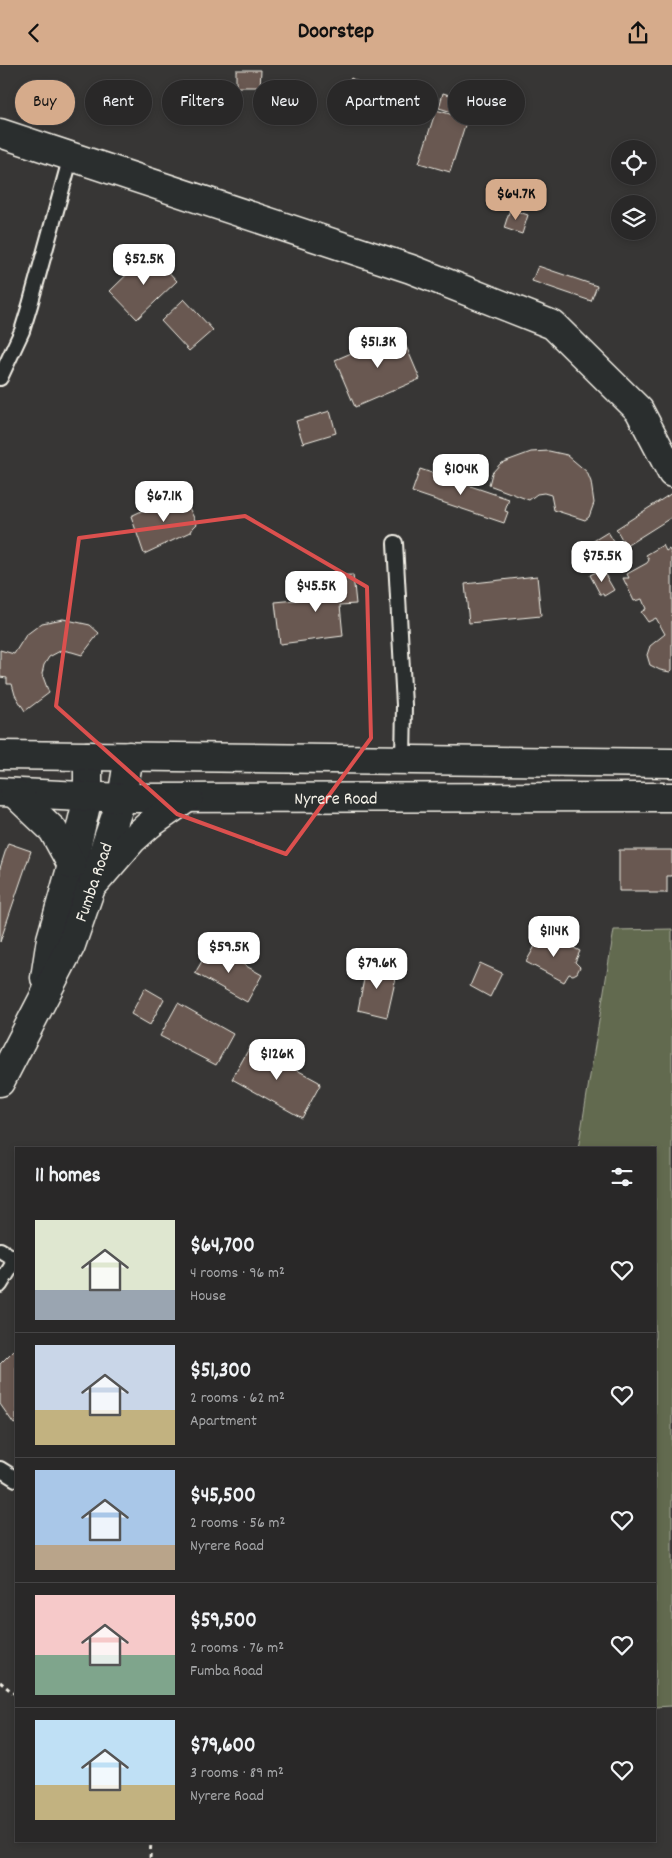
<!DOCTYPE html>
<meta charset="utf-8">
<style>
:root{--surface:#292828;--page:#313030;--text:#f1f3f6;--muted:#a5a6a8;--line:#454445;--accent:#d6ab8b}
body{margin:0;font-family:Dekko,sans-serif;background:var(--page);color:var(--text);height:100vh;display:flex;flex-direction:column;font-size:19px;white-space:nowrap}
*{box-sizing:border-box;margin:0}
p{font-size:16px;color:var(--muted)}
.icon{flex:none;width:28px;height:28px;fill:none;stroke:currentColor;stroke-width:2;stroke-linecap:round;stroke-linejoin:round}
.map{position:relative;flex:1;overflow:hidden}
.details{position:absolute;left:15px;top:1082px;width:641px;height:695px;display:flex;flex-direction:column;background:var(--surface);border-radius:0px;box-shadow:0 2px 8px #0003,0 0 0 1px var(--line)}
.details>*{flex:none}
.banner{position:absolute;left:15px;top:15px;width:642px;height:45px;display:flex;gap:10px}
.buttons{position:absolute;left:611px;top:75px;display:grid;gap:10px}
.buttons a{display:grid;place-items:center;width:45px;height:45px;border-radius:50%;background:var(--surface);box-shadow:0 2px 8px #0003,0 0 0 1px var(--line);font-size:25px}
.price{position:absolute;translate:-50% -42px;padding:0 11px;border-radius:10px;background:#fff;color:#222;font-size:16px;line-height:32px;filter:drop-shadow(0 1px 2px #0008)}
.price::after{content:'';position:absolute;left:50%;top:30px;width:15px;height:11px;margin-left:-8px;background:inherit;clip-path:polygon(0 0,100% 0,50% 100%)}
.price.on{background:var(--accent);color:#111}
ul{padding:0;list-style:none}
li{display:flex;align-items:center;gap:15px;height:125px;padding:0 20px}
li+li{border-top:1px solid var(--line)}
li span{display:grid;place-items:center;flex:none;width:140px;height:100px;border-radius:0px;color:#555}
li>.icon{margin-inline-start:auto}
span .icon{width:60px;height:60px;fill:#fffc;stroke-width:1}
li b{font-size:21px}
h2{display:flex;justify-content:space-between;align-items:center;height:60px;padding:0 20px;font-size:21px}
.chip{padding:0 18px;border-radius:22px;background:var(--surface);box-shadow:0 2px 8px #0003,0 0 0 1px var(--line);font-size:18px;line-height:45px}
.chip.on{background:var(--accent);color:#111}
header{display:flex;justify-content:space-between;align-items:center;height:65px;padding:0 20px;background:var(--accent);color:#111;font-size:22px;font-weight:700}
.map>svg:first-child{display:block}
.green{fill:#626a50;stroke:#abae9c}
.building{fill:#695951;stroke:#f4f1e8}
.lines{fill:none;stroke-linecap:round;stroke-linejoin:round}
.service-casing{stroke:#f4f1e8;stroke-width:18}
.minor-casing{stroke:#f4f1e8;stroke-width:31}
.tertiary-casing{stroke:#f4f1e8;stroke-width:31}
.primary-casing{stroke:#f4f1e8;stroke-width:31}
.path{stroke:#f4f1e8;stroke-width:3;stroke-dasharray:4 4;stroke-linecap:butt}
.service{stroke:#2a2d2e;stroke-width:14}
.minor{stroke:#2a2d2e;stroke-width:28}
.tertiary{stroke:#2a2d2e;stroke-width:28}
.primary{stroke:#2a2d2e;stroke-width:28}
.marked{fill:none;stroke:#dc504e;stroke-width:4;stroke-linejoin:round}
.labels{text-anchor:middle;stroke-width:4.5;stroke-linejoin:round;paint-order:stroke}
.street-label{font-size:18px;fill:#f4f1e8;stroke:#2a2d2e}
</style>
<header><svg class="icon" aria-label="back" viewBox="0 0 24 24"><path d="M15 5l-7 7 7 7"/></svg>Doorstep<svg class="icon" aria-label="share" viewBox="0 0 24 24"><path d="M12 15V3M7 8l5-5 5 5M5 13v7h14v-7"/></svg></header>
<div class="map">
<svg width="672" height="1793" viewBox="0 0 672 1793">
<rect width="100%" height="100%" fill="#373635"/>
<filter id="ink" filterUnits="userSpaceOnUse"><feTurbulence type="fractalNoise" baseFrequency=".02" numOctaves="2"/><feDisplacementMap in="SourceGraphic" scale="10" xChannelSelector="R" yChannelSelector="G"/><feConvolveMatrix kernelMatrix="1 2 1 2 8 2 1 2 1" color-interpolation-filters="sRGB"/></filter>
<g filter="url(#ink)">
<polygon class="green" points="672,864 672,1641 655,1642 655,1084 578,1084 614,865"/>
<g class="building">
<polygon points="236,5 261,5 260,22 236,22"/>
<polygon points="351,13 377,27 367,47 340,33"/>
<polygon points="443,28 476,38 472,53 439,43"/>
<polygon points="436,45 467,54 450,107 419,98"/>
<polygon points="510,144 528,150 522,169 504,163"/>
<polygon points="150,187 177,216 137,254 110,226"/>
<polygon points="538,201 597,221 591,236 532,216"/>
<polygon points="184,234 213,265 189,286 161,256"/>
<polygon points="400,267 420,314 355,342 335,295"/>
<polygon points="330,346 336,368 303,378 296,356"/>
<polygon points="549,386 567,390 587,407 591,417 594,438 589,452 585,455 554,445 551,430 544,428 537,429 529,435 489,420 492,408 501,398 531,387"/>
<polygon points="420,404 509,434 505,446 508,447 504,458 412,427"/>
<polygon points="181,427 197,459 193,463 191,467 144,489 131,451"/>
<polygon points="672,428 672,452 626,481 616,464"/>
<polygon points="608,467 624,493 597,509 582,483"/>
<polygon points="663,480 666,486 669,484 672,490 672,605 670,607 660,605 650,600 647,590 650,581 665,569 656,553 648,557 641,547 646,544 642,534 634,536 623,513 629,513 627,509 647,498 649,495 646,490"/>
<polygon points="603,506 614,525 604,531 603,529 600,529 590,510 596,507 597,509"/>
<polygon points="353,510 356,539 340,540 343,571 280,579 275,537 329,532 328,511"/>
<polygon points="537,511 541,551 469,558 465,519"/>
<polygon points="63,554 90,560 99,568 82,590 72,587 62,585 49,592 44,600 42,609 49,628 25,646 15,630 12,619 7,619 7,613 0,612 0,585 14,589 26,570 42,558"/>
<polygon points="8,778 31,786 0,877 0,803"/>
<polygon points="619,785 672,785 672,811 667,811 667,828 649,828 649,826 619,826"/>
<polygon points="543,867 580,886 575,897 580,902 577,908 573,910 569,909 564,917 526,897"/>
<polygon points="211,881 262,910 247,937 195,908"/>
<polygon points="480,898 502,908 490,932 470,921"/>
<polygon points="367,899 396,905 397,908 387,952 358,945"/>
<polygon points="145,923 164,934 150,960 131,949"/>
<polygon points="178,938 233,969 216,1000 160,971"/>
<polygon points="251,980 319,1017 320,1020 302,1053 232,1014"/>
<polygon points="16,1283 16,1358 14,1359 0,1339 0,1299"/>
</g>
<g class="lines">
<defs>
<g id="service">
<polyline points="0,313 22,266 30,240 71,91"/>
<polyline points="395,478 404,640 403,694"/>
<polyline points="0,1185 16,1195"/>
<polyline points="0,1220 16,1194"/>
<polyline points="0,1404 16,1414"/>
</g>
<polyline id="minor" points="0,68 411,204 553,260 639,345 672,408"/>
<g id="tertiary">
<polyline points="45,913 51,874 72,800 88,732 88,691"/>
<path id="s1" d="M 0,1017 L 71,880 L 122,733 L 129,691"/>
</g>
<g id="primary">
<polyline points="0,690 672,698"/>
<path id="s2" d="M 0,727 L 122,733 L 672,732"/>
<polyline points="14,728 53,765 72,800"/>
<polyline points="93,820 132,775 150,759 189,732"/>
</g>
</defs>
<use href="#service" class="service-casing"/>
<use href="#minor" class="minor-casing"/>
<use href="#tertiary" class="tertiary-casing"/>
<use href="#primary" class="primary-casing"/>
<g class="path">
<polyline points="0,1617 16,1630"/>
<polyline points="150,1793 151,1776"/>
</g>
<use href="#service" class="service"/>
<use href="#minor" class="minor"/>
<use href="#tertiary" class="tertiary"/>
<use href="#primary" class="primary"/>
</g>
</g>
<path class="marked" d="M 245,451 L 367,522 L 371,673 L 286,789 L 177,749 L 56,641 L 79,473 Z"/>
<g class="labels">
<g class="street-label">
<text dy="6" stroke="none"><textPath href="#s2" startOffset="336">Nyrere Road</textPath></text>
<text dy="6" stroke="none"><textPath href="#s1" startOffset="221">Fumba Road</textPath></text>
</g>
</g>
</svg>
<div class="buttons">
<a><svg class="icon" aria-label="locate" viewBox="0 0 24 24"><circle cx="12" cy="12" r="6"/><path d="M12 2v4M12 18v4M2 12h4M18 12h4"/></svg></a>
<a><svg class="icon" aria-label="layers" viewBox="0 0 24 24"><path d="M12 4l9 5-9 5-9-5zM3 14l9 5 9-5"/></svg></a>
</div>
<b class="price on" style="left:516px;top:156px">$64.7K</b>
<b class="price" style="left:144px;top:221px">$52.5K</b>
<b class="price" style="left:378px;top:304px">$51.3K</b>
<b class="price" style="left:461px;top:431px">$104K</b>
<b class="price" style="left:164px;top:458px">$67.1K</b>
<b class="price" style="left:602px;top:518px">$75.5K</b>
<b class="price" style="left:316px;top:548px">$45.5K</b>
<b class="price" style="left:554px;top:893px">$114K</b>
<b class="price" style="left:229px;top:909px">$59.5K</b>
<b class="price" style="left:377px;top:925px">$79.6K</b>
<b class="price" style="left:277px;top:1016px">$126K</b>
<div class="banner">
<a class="chip on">Buy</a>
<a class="chip">Rent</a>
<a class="chip">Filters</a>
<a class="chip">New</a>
<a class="chip">Apartment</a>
<a class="chip">House</a>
</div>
<section class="details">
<h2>11 homes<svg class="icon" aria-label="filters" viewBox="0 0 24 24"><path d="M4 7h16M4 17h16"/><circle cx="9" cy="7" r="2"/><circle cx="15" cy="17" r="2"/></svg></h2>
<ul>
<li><span style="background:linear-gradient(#dfe7d0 70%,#9aa5b1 0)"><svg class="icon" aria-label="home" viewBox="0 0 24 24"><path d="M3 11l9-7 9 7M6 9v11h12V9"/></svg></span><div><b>$64,700</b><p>4 rooms · 96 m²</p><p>House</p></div><svg class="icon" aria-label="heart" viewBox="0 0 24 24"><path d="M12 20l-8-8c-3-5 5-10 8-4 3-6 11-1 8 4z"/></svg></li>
<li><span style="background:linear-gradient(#c9d6e8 65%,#c2b280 0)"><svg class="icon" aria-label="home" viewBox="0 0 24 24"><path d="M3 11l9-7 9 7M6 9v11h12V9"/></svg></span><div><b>$51,300</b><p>2 rooms · 62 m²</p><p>Apartment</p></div><svg class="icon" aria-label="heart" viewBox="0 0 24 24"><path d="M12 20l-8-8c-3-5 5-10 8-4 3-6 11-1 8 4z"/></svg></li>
<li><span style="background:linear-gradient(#a9c7e8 75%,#b9a48a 0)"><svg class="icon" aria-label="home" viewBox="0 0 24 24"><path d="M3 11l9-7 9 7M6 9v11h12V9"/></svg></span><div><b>$45,500</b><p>2 rooms · 56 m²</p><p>Nyrere Road</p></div><svg class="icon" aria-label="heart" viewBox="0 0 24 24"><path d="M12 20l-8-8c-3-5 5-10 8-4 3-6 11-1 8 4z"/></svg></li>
<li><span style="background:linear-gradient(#f6c9c9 60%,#7fa58c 0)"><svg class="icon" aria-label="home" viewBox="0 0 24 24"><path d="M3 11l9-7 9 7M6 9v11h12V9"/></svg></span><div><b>$59,500</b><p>2 rooms · 76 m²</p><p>Fumba Road</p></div><svg class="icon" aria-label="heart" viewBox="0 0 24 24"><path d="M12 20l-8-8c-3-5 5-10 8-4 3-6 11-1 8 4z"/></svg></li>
<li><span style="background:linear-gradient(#bfe0f5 65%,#c2b280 0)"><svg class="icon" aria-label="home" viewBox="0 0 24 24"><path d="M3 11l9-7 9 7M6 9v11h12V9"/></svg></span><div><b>$79,600</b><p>3 rooms · 89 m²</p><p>Nyrere Road</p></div><svg class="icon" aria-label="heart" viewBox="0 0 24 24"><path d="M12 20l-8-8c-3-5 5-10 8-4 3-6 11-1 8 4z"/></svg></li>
</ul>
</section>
</div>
